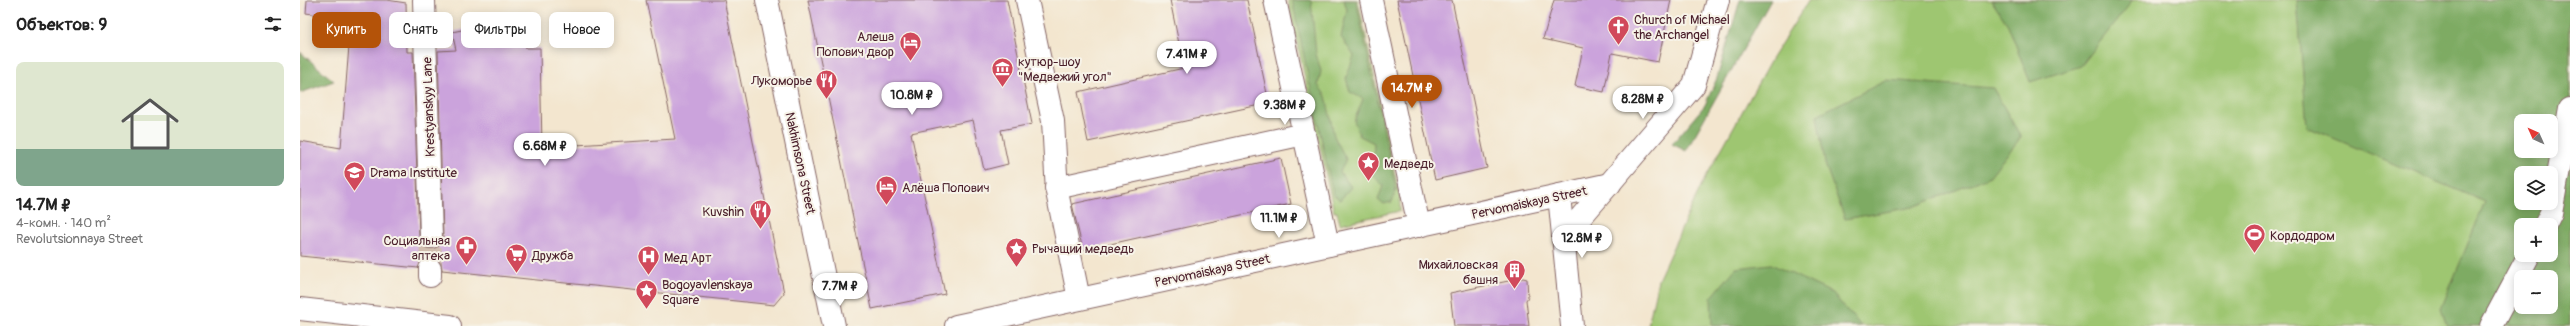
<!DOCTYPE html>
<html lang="ru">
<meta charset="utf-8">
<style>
:root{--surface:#fff;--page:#f2f2f2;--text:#222;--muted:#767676;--line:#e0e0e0;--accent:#b45309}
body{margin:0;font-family:Pangolin,sans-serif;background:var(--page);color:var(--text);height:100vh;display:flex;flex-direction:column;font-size:15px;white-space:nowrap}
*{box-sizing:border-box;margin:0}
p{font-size:13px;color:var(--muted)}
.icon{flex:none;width:22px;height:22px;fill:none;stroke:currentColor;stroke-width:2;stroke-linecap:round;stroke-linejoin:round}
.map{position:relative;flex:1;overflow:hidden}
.details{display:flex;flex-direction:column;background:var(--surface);width:300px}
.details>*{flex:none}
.guide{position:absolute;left:12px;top:12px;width:380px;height:36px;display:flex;gap:8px}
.needle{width:26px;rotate:315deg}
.fabs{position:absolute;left:2214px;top:114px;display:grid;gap:8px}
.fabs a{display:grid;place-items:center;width:44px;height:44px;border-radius:8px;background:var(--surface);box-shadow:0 2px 10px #0003;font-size:20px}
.price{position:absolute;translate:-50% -34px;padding:0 9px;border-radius:14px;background:#fff;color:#222;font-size:13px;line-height:26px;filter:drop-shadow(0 1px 2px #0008)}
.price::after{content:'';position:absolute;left:50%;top:24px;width:12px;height:9px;margin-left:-6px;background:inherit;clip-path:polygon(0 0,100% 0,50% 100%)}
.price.current{background:var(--accent);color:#fff}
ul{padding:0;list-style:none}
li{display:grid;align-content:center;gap:8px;height:212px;padding:0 16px}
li+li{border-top:1px solid var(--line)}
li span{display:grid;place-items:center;height:124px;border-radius:8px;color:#555}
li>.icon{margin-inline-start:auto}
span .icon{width:72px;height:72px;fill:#fffc;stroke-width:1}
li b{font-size:17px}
h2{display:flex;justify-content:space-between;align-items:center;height:48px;padding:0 16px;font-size:17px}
.chip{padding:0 14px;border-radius:8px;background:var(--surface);box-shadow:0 2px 10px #0003;font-size:14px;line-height:36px}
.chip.current{background:var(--accent);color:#fff}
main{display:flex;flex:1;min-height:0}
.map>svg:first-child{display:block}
.green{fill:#9ec671;stroke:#74724e;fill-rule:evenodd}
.forest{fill:#7eab63;stroke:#646547;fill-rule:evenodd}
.building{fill:#cba3dc}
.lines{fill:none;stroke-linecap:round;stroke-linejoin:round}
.minor-tunnel{stroke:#d1beae;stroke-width:22;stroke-dasharray:22 11;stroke-linecap:butt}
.minor-casing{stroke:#856564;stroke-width:24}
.major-casing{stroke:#856564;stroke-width:24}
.minor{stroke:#fff;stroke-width:22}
.major{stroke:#fff;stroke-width:22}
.labels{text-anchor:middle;stroke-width:4;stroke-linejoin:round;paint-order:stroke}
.poi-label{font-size:13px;fill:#4a1f2b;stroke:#f7f3e8;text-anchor:start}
.street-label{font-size:13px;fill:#4a1f2b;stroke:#f7f3e8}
</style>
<main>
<section class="details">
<h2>Объектов: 9<svg class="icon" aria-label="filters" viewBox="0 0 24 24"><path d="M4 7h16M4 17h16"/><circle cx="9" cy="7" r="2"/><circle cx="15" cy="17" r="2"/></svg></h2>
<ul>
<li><span style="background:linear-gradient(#dfe7d0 70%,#7fa58c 0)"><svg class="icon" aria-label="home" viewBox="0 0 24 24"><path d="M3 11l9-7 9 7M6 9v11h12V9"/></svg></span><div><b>14.7M ₽</b><p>4-комн. · 140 m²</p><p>Revolutsionnaya Street</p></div></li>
</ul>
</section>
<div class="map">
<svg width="2270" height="326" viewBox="0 0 2270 326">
<rect width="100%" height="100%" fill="#f7f3e8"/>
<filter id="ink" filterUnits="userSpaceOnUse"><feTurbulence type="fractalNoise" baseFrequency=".025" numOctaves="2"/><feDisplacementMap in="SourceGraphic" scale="8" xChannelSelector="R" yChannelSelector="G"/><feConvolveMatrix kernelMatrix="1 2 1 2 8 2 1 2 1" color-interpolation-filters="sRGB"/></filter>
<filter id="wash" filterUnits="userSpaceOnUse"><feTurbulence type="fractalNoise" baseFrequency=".012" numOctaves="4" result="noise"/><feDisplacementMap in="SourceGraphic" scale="16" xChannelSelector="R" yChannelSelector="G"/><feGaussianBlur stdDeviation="0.9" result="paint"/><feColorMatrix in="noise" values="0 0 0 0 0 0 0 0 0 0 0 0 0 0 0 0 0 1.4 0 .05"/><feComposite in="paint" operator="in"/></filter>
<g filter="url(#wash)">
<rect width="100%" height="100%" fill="#f3e6cf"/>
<g class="green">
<polygon points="988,0 1058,0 1100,198 1100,211 1040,224 1037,212 1034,212"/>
<path d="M 1509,0 L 2270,0 L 2270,326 L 1348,326 L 1358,280 L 1402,184 L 1472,58 ZM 2221,121 L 2251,121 L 2251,151 L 2221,151 ZM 2221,173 L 2251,173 L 2251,203 L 2221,203 ZM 2221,225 L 2251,225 L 2251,255 L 2221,255 ZM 2221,277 L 2251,277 L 2251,307 L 2221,307 Z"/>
</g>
<g class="forest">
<polygon points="992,0 1011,0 1016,54 1021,71 1018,85 1026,96 1034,136 1046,159 1040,172 1051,187 1040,200 1033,194"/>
<polygon points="1044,0 1056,0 1096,189 1092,202 1083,204 1078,200 1083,186 1072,174 1074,143 1060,136 1054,121 1063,99 1050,92 1046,78 1054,56 1041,37 1047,10"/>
<polygon points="1440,0 1471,0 1386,151 1372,144 1405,105 1417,78"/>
<polygon points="1691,0 1833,0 1781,66 1730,82 1708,25"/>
<path d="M 1997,0 L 2270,0 L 2270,326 L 2147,326 L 2141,309 L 2185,202 L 2007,127 ZM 2221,121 L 2251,121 L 2251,151 L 2221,151 ZM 2221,173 L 2251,173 L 2251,203 L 2221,203 ZM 2221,225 L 2251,225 L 2251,255 L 2221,255 ZM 2221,277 L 2251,277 L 2251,307 L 2221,307 Z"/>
<polygon points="0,52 34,81 0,93"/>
<polygon points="1587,80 1693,88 1721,137 1689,177 1613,207 1545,219 1525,164 1517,115"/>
<polygon points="1471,264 1532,293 1561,326 1412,326 1411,298 1436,268"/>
</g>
<g id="blocks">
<g class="building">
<polygon points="7,0 87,0 106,3 107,52 113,52 119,237 121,244 131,249 138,247 143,237 138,51 156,50 152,32 220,18 226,48 240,48 242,147 375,139 346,0 424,0 484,293 474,305 142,270 141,262 130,257 123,258 118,268 0,256 0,141 41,148 51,20 6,13"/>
<polygon points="508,0 707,0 732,124 701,130 708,164 684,170 673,120 611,133 645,294 572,309"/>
<polygon points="870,0 947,0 969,103 788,142 778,92 884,68"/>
<polygon points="1097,0 1152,0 1187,168 1135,180"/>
<polygon points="1254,0 1371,0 1358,62 1312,53 1304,92 1275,86 1283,48 1243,39"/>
<polygon points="981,158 991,204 783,250 772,204"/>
<polygon points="1223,278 1227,279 1228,297 1226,300 1229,326 1154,326 1150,293"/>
</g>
</g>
</g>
<g filter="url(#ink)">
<use href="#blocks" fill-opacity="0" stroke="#856564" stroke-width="1"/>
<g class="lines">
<polyline class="minor-tunnel" points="130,269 131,237"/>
<defs>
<g id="minor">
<polyline points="124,0 131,237"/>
<polyline points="467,0 534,326"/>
<polyline points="727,0 753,121 757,192 779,299"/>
<polyline points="975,0 1028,245"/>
<polyline points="1071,0 1119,226"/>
<polyline points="756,188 1004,134"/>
<polyline points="1259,195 1272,326"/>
<polyline points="2245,225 2251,213 2270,109"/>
<polyline points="1263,238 1394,85 1418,0"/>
<polyline points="130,276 130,269"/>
<polyline points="656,326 1310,184"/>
<polyline points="2191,326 2229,255"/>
</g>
<polyline id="major" points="0,309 150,326"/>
</defs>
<use href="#minor" class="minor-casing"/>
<use href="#major" class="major-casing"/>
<use href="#minor" class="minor"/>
<use href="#major" class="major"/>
</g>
</g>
<defs>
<symbol id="church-pin" viewBox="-11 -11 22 30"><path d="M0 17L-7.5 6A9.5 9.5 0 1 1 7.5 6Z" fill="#d1495b" stroke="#f7f3e8"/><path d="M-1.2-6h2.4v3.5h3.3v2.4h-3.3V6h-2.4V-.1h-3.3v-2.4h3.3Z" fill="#fff"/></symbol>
<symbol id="hotel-pin" viewBox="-11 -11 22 30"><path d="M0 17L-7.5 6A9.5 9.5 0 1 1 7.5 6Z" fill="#d1495b" stroke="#f7f3e8"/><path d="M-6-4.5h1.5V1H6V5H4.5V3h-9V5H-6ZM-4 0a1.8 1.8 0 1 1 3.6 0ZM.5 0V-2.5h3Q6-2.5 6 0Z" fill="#fff"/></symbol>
<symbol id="museum-pin" viewBox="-11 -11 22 30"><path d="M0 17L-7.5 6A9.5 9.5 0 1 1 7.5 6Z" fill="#d1495b" stroke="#f7f3e8"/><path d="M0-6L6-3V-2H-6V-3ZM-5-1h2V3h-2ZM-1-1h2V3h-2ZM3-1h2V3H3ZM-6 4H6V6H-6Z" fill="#fff"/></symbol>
<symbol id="restaurant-pin" viewBox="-11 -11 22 30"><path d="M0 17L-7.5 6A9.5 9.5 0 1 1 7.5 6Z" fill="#d1495b" stroke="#f7f3e8"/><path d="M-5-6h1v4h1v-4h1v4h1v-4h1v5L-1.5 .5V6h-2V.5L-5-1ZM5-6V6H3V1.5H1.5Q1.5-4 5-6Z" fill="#fff"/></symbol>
<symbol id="sight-pin" viewBox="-11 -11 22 30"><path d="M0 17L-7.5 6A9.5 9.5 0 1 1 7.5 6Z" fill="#d1495b" stroke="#f7f3e8"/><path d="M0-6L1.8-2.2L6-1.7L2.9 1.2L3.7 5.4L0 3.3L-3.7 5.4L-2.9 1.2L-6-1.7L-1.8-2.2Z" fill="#fff"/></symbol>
<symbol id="university-pin" viewBox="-11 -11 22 30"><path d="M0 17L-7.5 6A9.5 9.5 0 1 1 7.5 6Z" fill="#d1495b" stroke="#f7f3e8"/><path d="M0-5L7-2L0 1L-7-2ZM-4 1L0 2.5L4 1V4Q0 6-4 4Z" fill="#fff"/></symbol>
<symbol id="stadium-pin" viewBox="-11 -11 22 30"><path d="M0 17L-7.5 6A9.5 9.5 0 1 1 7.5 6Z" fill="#d1495b" stroke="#f7f3e8"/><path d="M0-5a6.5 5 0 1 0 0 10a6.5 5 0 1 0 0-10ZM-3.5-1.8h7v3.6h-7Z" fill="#fff"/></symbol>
<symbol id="pharmacy-pin" viewBox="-11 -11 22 30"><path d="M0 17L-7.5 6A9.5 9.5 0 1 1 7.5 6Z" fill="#d1495b" stroke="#f7f3e8"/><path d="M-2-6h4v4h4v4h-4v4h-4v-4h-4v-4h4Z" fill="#fff"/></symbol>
<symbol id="supermarket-pin" viewBox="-11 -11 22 30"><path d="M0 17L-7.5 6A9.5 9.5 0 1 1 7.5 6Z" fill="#d1495b" stroke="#f7f3e8"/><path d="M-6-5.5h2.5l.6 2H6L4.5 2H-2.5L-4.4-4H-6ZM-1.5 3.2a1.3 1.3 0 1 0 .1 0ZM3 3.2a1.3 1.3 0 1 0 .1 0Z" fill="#fff"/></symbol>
<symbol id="hospital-pin" viewBox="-11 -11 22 30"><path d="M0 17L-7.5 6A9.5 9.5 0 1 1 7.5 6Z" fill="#d1495b" stroke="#f7f3e8"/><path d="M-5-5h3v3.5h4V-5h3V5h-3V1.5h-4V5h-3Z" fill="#fff"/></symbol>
<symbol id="building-pin" viewBox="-11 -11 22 30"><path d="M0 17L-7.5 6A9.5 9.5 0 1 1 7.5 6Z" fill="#d1495b" stroke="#f7f3e8"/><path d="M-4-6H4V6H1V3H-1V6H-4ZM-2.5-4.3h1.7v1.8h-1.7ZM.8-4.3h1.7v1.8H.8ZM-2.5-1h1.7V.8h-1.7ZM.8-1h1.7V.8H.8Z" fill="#fff"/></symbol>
</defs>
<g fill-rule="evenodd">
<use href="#church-pin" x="1306" y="14" width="25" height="34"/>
<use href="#hotel-pin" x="598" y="30" width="25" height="34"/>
<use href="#museum-pin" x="690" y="56" width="25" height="34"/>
<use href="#restaurant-pin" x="514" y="68" width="25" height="34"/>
<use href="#sight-pin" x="1056" y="150" width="25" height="34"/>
<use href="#university-pin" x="42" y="160" width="25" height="34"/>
<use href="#hotel-pin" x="574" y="174" width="25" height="34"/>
<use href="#restaurant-pin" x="448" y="198" width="25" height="34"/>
<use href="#stadium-pin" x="1942" y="222" width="25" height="34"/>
<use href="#pharmacy-pin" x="154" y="234" width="25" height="34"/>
<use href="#sight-pin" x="704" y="236" width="25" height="34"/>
<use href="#supermarket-pin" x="204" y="242" width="25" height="34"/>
<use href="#hospital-pin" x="336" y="244" width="25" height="34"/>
<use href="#building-pin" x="1202" y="258" width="25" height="34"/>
<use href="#sight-pin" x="334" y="278" width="25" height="34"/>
</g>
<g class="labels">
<g class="poi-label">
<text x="1334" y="24">Church of Michael<tspan x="1334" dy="15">the Archangel</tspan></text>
<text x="594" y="41" text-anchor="end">Алеша<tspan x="594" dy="15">Попович двор</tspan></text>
<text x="718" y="66">кутюр-шоу<tspan x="718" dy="15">"Медвежий угол"</tspan></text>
<text x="512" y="85" text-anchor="end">Лукоморье</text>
<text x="1084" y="168">Медведь</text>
<text x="70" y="177">Drama Institute</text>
<text x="602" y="192">Алёша Попович</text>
<text x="444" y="216" text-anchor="end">Kuvshin</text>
<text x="1970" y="240">Кордодром</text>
<text x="150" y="245" text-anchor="end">Социальная<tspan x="150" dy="15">аптека</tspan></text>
<text x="732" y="253">Рычащий медведь</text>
<text x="232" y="260">Дружба</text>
<text x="364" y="262">Мед Арт</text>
<text x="1198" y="269" text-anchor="end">Михайловская<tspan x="1198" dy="15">башня</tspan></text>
<text x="362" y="289">Bogoyavlenskaya<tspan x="362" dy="15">Square</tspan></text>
</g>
<g class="street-label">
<text transform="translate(128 107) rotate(-92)" y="5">Krestyanskyy Lane</text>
<text transform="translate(501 163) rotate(78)" y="5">Nakhimsona Street</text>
<text transform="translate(1229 202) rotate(-12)" y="5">Pervomaiskaya Street</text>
<text transform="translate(912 270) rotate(-12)" y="5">Pervomaiskaya Street</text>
</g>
</g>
</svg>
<div class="fabs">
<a><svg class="needle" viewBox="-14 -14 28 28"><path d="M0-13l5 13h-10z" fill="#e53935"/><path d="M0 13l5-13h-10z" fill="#767676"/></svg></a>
<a><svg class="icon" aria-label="layers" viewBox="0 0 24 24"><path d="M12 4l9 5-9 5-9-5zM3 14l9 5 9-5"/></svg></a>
<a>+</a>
<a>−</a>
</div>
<b class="price" style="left:887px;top:75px">7.41M ₽</b>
<b class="price current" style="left:1112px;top:109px">14.7M ₽</b>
<b class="price" style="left:612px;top:116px">10.8M ₽</b>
<b class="price" style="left:1343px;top:120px">8.28M ₽</b>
<b class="price" style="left:985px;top:126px">9.38M ₽</b>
<b class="price" style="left:245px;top:167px">6.68M ₽</b>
<b class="price" style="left:979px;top:239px">11.1M ₽</b>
<b class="price" style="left:1282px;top:259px">12.8M ₽</b>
<b class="price" style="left:540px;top:307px">7.7M ₽</b>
<div class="guide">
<a class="chip current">Купить</a>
<a class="chip">Снять</a>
<a class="chip">Фильтры</a>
<a class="chip">Новое</a>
</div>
</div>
</main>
